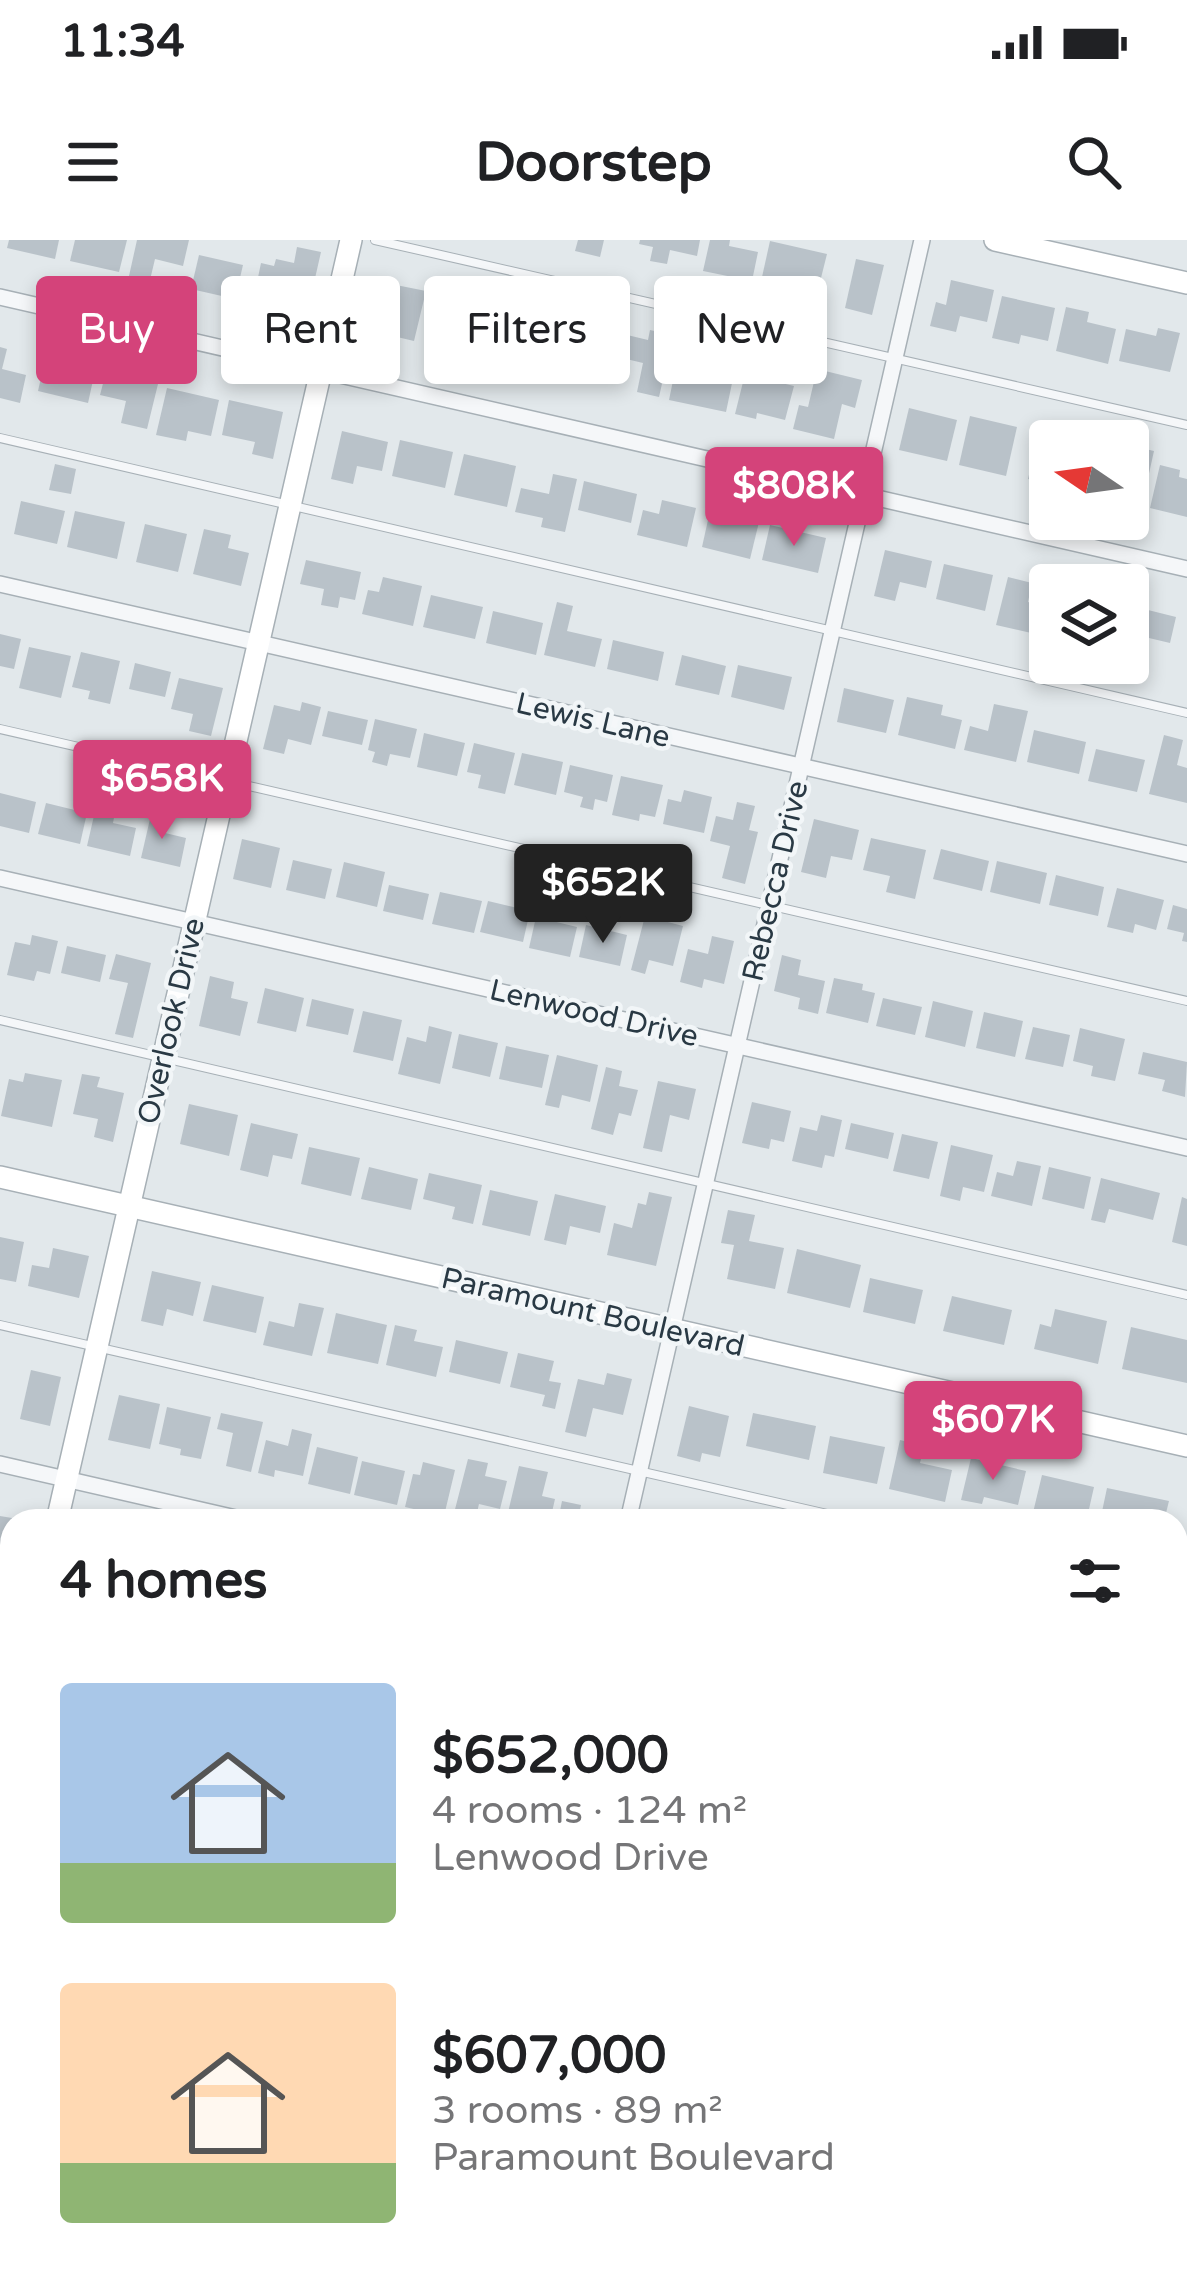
<!DOCTYPE html>
<meta charset="utf-8">
<style>
:root{--surface:#fff;--page:#f2f2f2;--text:#202124;--muted:#757577;--accent:#d4437a}
body{margin:0;font-family:"Varela Round",sans-serif;background:var(--page);color:var(--text);height:100vh;display:flex;flex-direction:column;font-size:45px;white-space:nowrap}
*{box-sizing:border-box;margin:0}
p{font-size:39px;color:var(--muted)}
.icon{flex:none;width:66px;height:66px;fill:none;stroke:currentColor;stroke-width:2;stroke-linecap:round;stroke-linejoin:round}
.map{position:relative;flex:1;overflow:hidden}
.drawer{position:absolute;left:0px;top:1269px;width:1188px;height:771px;display:flex;flex-direction:column;background:var(--surface);border-radius:36px 36px 0 0;box-shadow:0 6px 18px #0003}
.drawer>*{flex:none}
.banner{position:absolute;left:36px;top:36px;width:1116px;height:108px;display:flex;gap:24px}
.needle{width:78px;rotate:283deg}
.tools{position:absolute;left:1029px;top:180px;display:grid;gap:24px}
.tools a{display:grid;place-items:center;width:120px;height:120px;border-radius:12px;background:var(--surface);box-shadow:0 6px 18px #0003;font-size:60px}
.price{position:absolute;translate:-50% -102px;padding:0 27px;border-radius:12px;background:var(--accent);color:#fff;font-size:39px;line-height:78px;filter:drop-shadow(0 3px 6px #0008)}
.price::after{content:'';position:absolute;left:50%;top:72px;width:36px;height:27px;margin-left:-18px;background:inherit;clip-path:polygon(0 0,100% 0,50% 100%)}
.price.current{background:#222;color:#fff}
ul{padding:0;list-style:none}
li{display:flex;align-items:center;gap:36px;height:300px;padding:0 60px}
li span{display:grid;place-items:center;flex:none;width:336px;height:240px;border-radius:12px;color:#555}
li>.icon{margin-inline-start:auto}
span .icon{width:144px;height:144px;fill:#fffc;stroke-width:1}
li b{font-size:51px}
h2{display:flex;justify-content:space-between;align-items:center;height:144px;padding:0 60px;font-size:51px}
.pill{padding:0 42px;border-radius:12px;background:var(--surface);box-shadow:0 6px 18px #0003;font-size:42px;line-height:108px}
.pill.current{background:var(--accent);color:#fff}
.status{display:flex;justify-content:space-between;align-items:center;height:84px;padding:0 60px;background:var(--surface);direction:ltr}
.status svg{height:33px;fill:currentColor}
header{display:flex;justify-content:space-between;align-items:center;height:156px;padding:0 60px;background:var(--surface);font-size:54px;font-weight:700}
.map>svg:first-child{display:block}
.building{fill:#b9c2c9}
.lines{fill:none;stroke-linecap:round;stroke-linejoin:round}
.lane-casing{stroke:#a7b0b6;stroke-width:10}
.street-casing{stroke:#a7b0b6;stroke-width:18}
.secondary-casing{stroke:#a7b0b6;stroke-width:24}
.lane{stroke:#f5f7f9;stroke-width:8}
.street{stroke:#f5f7f9;stroke-width:15}
.secondary{stroke:#fff;stroke-width:21}
.labels{text-anchor:middle;stroke-width:9;stroke-linejoin:round;paint-order:stroke}
.street-label{font-size:30px;fill:#293944;stroke:#f2f6f8}
</style>
<div class="status"><b>11:34</b><svg viewBox="0 0 49 12"><path d="M0 12V9h3v3zM5 12V6h3v6zM10 12V3h3v9zM15 12V0h3v12zM26 1h20v11H26zM47 4h2v5h-2z"/></svg></div>
<header><svg class="icon" aria-label="menu" viewBox="0 0 24 24"><path d="M4 6h16M4 12h16M4 18h16"/></svg>Doorstep<svg class="icon" aria-label="search" viewBox="0 0 24 24"><circle cx="10" cy="10" r="6"/><path d="M15 15l6 6"/></svg></header>
<div class="map">
<svg width="1187" height="2039" viewBox="0 0 1187 2039">
<rect width="100%" height="100%" fill="#e2e8eb"/>
<g class="building">
<polygon points="9,0 59,0 55,19 7,8"/>
<polygon points="75,0 127,0 119,32 70,21"/>
<polygon points="137,0 189,0 183,26 155,19 150,40 129,36"/>
<polygon points="578,0 604,0 600,17 575,11"/>
<polygon points="640,0 700,0 697,16 670,10 667,24 650,21 653,7 639,4"/>
<polygon points="710,0 730,0 729,6 758,12 752,41 703,31"/>
<polygon points="770,1 827,14 818,50 762,37"/>
<polygon points="297,7 321,12 306,78 252,66 261,23 274,26 276,19 294,23"/>
<polygon points="199,15 243,25 235,59 191,49"/>
<polygon points="856,19 884,25 872,75 845,68"/>
<polygon points="951,40 994,50 987,82 960,76 956,92 930,86 936,62 946,65"/>
<polygon points="396,45 426,51 414,101 359,88 367,52 393,58"/>
<polygon points="1002,56 1055,68 1048,101 1021,95 1019,104 992,98"/>
<polygon points="1066,67 1089,72 1087,82 1116,89 1108,124 1056,111"/>
<polygon points="433,68 483,80 475,113 425,101"/>
<polygon points="494,81 541,92 533,128 486,117"/>
<polygon points="685,82 702,86 696,116 736,124 726,172 669,160"/>
<polygon points="1158,88 1180,93 1170,132 1119,121 1126,89 1156,96"/>
<polygon points="650,90 673,95 659,157 637,152 643,123 618,117 623,94 648,100"/>
<polygon points="555,97 605,109 597,143 547,131"/>
<polygon points="0,107 7,109 2,129 26,135 20,163 0,158"/>
<polygon points="45,120 95,131 88,163 38,151"/>
<polygon points="817,129 862,140 855,168 842,164 834,199 793,189 799,165 808,167"/>
<polygon points="106,132 158,144 147,189 121,183 126,161 100,155"/>
<polygon points="745,134 794,146 785,180 757,173 756,179 735,174"/>
<polygon points="167,148 219,160 211,196 188,191 186,201 156,195"/>
<polygon points="229,160 283,172 273,219 252,214 255,202 222,195"/>
<polygon points="909,168 957,180 947,221 899,210"/>
<polygon points="970,176 1017,187 1006,236 959,225"/>
<polygon points="342,191 388,202 382,231 357,226 353,244 331,239"/>
<polygon points="1038,194 1063,199 1050,201 1050,245 1028,239"/>
<polygon points="400,200 453,212 445,248 392,236"/>
<polygon points="1137,207 1154,211 1142,265 1128,262 1128,227 1132,228"/>
<polygon points="464,214 516,226 507,267 454,255"/>
<polygon points="55,224 76,229 71,254 49,250"/>
<polygon points="1160,225 1180,230 1179,237 1187,239 1187,277 1150,268"/>
<polygon points="553,234 577,239 565,292 541,287 543,278 515,272 521,248 549,254"/>
<polygon points="584,241 637,254 631,283 578,270"/>
<polygon points="662,260 696,268 687,307 637,295 643,270 659,274"/>
<polygon points="21,261 65,271 57,304 14,294"/>
<polygon points="75,271 125,282 117,319 67,307"/>
<polygon points="710,271 759,282 750,319 702,307"/>
<polygon points="145,284 187,294 178,332 136,322"/>
<polygon points="770,285 826,298 818,333 762,320"/>
<polygon points="204,289 231,295 228,308 249,313 241,346 193,334"/>
<polygon points="885,310 932,321 926,348 900,342 895,361 874,356"/>
<polygon points="306,320 361,332 355,360 340,357 338,368 321,365 324,349 300,344"/>
<polygon points="944,324 993,335 985,371 936,359"/>
<polygon points="383,337 422,346 413,386 362,374 368,350 379,352"/>
<polygon points="1008,337 1032,343 1028,362 1047,367 1040,395 996,385"/>
<polygon points="431,355 483,367 475,399 423,387"/>
<polygon points="557,362 573,366 567,391 602,399 595,427 544,415"/>
<polygon points="1128,365 1176,377 1170,403 1128,393"/>
<polygon points="493,371 543,383 536,415 486,403"/>
<polygon points="0,394 21,399 14,429 0,426"/>
<polygon points="613,400 664,412 658,441 607,429"/>
<polygon points="29,407 71,416 61,458 19,448"/>
<polygon points="81,412 120,421 110,464 88,459 90,451 72,447"/>
<polygon points="682,415 726,426 719,455 675,445"/>
<polygon points="135,423 171,432 165,457 129,449"/>
<polygon points="738,425 792,437 784,470 731,457"/>
<polygon points="179,438 223,448 211,496 189,491 193,474 171,469"/>
<polygon points="844,448 894,460 886,493 837,482"/>
<polygon points="907,457 943,465 941,475 962,480 955,509 898,495"/>
<polygon points="302,462 321,467 311,505 288,499 284,514 263,509 274,465 300,471"/>
<polygon points="994,464 1028,471 1016,522 964,510 970,486 988,491"/>
<polygon points="328,471 368,480 362,505 322,496"/>
<polygon points="375,479 417,489 410,518 390,514 387,526 372,522 375,512 368,510"/>
<polygon points="1034,490 1086,502 1079,534 1027,522"/>
<polygon points="424,493 465,503 457,536 417,527"/>
<polygon points="1164,495 1183,500 1177,525 1187,528 1187,563 1149,554"/>
<polygon points="474,503 515,513 505,554 478,548 481,535 467,532"/>
<polygon points="1096,509 1145,520 1137,552 1088,541"/>
<polygon points="522,513 563,522 556,555 514,545"/>
<polygon points="570,525 613,535 607,562 595,559 593,570 580,567 583,557 564,552"/>
<polygon points="621,536 663,545 655,577 640,574 639,581 612,575"/>
<polygon points="684,550 712,557 704,593 663,584 668,559 681,562"/>
<polygon points="0,553 36,562 29,593 0,586"/>
<polygon points="737,562 755,566 749,590 758,592 745,644 722,638 730,606 710,601 716,576 733,580"/>
<polygon points="46,563 87,573 80,604 38,594"/>
<polygon points="153,566 167,569 161,592 186,598 180,627 141,618"/>
<polygon points="96,567 115,572 113,583 136,588 130,616 87,606"/>
<polygon points="814,579 859,590 852,620 831,616 826,638 801,632"/>
<polygon points="871,598 926,610 915,659 886,652 890,636 863,630"/>
<polygon points="242,599 280,608 271,648 233,639"/>
<polygon points="941,609 989,621 982,651 933,639"/>
<polygon points="293,620 332,629 325,659 286,650"/>
<polygon points="997,621 1047,633 1040,664 990,652"/>
<polygon points="344,622 385,632 377,667 336,657"/>
<polygon points="1056,635 1104,647 1098,676 1049,665"/>
<polygon points="389,645 429,654 423,680 383,671"/>
<polygon points="1117,648 1164,660 1156,690 1135,684 1133,693 1107,687"/>
<polygon points="440,652 482,661 474,693 432,684"/>
<polygon points="488,661 530,671 523,702 480,692"/>
<polygon points="1173,665 1187,669 1187,702 1182,701 1184,693 1167,689"/>
<polygon points="645,676 683,686 673,726 649,720 645,734 631,730"/>
<polygon points="536,677 577,687 570,717 529,708"/>
<polygon points="586,685 627,695 620,726 579,717"/>
<polygon points="32,695 58,701 50,734 37,731 34,741 7,735 15,702 30,705"/>
<polygon points="712,696 734,701 724,744 704,739 702,748 680,742 688,709 708,714"/>
<polygon points="67,706 106,715 100,742 61,733"/>
<polygon points="116,714 151,723 133,798 115,794 128,743 109,739"/>
<polygon points="782,715 801,720 798,735 825,741 818,774 798,769 800,758 774,751"/>
<polygon points="210,736 234,742 231,758 248,762 240,796 199,786"/>
<polygon points="834,738 863,744 862,750 875,753 868,783 826,773"/>
<polygon points="265,748 304,758 296,792 257,783"/>
<polygon points="883,758 922,767 915,795 876,786"/>
<polygon points="312,759 354,769 348,795 306,786"/>
<polygon points="933,761 973,771 965,807 925,797"/>
<polygon points="363,771 402,780 393,821 353,812"/>
<polygon points="984,772 1023,781 1015,817 976,808"/>
<polygon points="429,786 452,792 440,844 398,834 407,797 426,802"/>
<polygon points="1033,787 1070,795 1063,827 1025,819"/>
<polygon points="1080,788 1125,799 1115,841 1091,836 1093,826 1073,821"/>
<polygon points="459,794 498,803 490,837 452,828"/>
<polygon points="506,806 549,815 542,848 499,839"/>
<polygon points="1143,812 1187,822 1185,857 1162,851 1165,840 1138,834"/>
<polygon points="557,815 598,825 590,862 562,855 559,868 545,865"/>
<polygon points="606,827 622,831 619,846 638,850 631,876 619,873 613,895 591,889"/>
<polygon points="25,833 62,840 52,887 1,876 9,839 23,842"/>
<polygon points="82,834 100,837 97,847 124,853 113,902 94,897 98,879 73,874"/>
<polygon points="658,841 696,849 689,880 670,875 662,912 643,908"/>
<polygon points="752,862 791,871 784,902 771,899 769,909 742,903"/>
<polygon points="189,864 238,875 229,916 180,904"/>
<polygon points="821,875 842,880 834,917 825,915 822,928 792,921 800,887 817,891"/>
<polygon points="251,883 298,894 292,919 273,915 268,937 240,930"/>
<polygon points="851,883 894,893 888,919 845,909"/>
<polygon points="902,894 938,902 929,939 893,931"/>
<polygon points="951,905 993,915 984,952 963,947 960,961 940,956"/>
<polygon points="309,907 360,918 351,956 301,944"/>
<polygon points="1017,921 1041,926 1032,966 991,956 997,932 1013,936"/>
<polygon points="369,927 418,939 411,970 361,959"/>
<polygon points="1049,927 1091,937 1084,969 1042,959"/>
<polygon points="429,933 482,945 473,984 452,979 455,967 423,959"/>
<polygon points="1101,938 1160,953 1153,980 1109,969 1105,983 1091,980"/>
<polygon points="490,950 538,961 530,996 482,985"/>
<polygon points="649,952 672,957 656,1026 607,1015 614,983 632,988 638,963 646,965"/>
<polygon points="555,954 606,966 600,993 570,986 566,1005 544,1000"/>
<polygon points="1182,957 1187,959 1187,1006 1172,1002"/>
<polygon points="728,970 755,975 749,1001 784,1008 775,1049 727,1039 734,1005 721,1003"/>
<polygon points="0,997 24,1002 16,1042 0,1039"/>
<polygon points="53,1008 89,1016 79,1058 28,1046 32,1025 49,1028"/>
<polygon points="797,1009 861,1025 850,1068 787,1053"/>
<polygon points="152,1031 201,1042 193,1076 167,1069 163,1086 141,1081"/>
<polygon points="870,1038 923,1050 915,1084 863,1072"/>
<polygon points="212,1045 264,1057 256,1093 203,1081"/>
<polygon points="952,1056 1012,1070 1004,1105 943,1091"/>
<polygon points="299,1063 324,1068 312,1116 263,1105 269,1081 294,1087"/>
<polygon points="1055,1069 1107,1081 1098,1124 1034,1109 1040,1084 1051,1087"/>
<polygon points="336,1073 387,1085 378,1124 327,1113"/>
<polygon points="395,1085 417,1090 414,1101 443,1107 436,1137 386,1125"/>
<polygon points="1131,1087 1187,1100 1187,1143 1122,1129"/>
<polygon points="456,1100 508,1112 500,1144 449,1132"/>
<polygon points="518,1113 554,1121 549,1141 561,1143 555,1169 542,1166 545,1155 510,1147"/>
<polygon points="31,1130 61,1137 50,1186 20,1179"/>
<polygon points="607,1133 632,1139 623,1175 593,1168 586,1197 565,1192 578,1139 604,1145"/>
<polygon points="119,1155 160,1164 150,1209 108,1200"/>
<polygon points="689,1166 729,1176 720,1217 702,1213 700,1222 677,1216"/>
<polygon points="167,1167 211,1177 201,1219 180,1215 181,1209 159,1204"/>
<polygon points="221,1173 263,1182 251,1232 226,1226 233,1193 217,1189"/>
<polygon points="753,1173 816,1186 809,1220 746,1206"/>
<polygon points="292,1189 312,1194 303,1236 275,1230 274,1237 258,1233 266,1200 288,1206"/>
<polygon points="830,1196 885,1207 877,1244 823,1233"/>
<polygon points="900,1200 924,1206 920,1223 952,1230 945,1262 889,1249"/>
<polygon points="317,1207 358,1217 350,1254 308,1244"/>
<polygon points="971,1218 1026,1231 1018,1265 984,1257 982,1264 961,1260"/>
<polygon points="468,1219 488,1223 485,1236 507,1241 500,1269 479,1264 475,1281 453,1277"/>
<polygon points="362,1221 405,1231 397,1265 354,1255"/>
<polygon points="423,1222 455,1230 444,1276 405,1267 413,1234 420,1235"/>
<polygon points="519,1226 548,1232 542,1256 555,1259 550,1281 506,1281"/>
<polygon points="1042,1235 1094,1247 1087,1278 1058,1272 1056,1281 1031,1281"/>
<polygon points="1107,1248 1169,1261 1164,1281 1100,1281"/>
<polygon points="562,1261 581,1265 579,1275 597,1281 558,1281"/>
<polygon points="0,1276 12,1278 12,1314 0,1312"/>
<polygon points="1176,1552 1187,1554 1187,1617 1176,1615"/>
<polygon points="1176,1682 1187,1684 1187,1719 1176,1717"/>
<polygon points="0,1686 12,1689 12,1731 0,1728"/>
<polygon points="1176,1947 1187,1949 1187,1984 1176,1981"/>
<polygon points="0,1968 12,1970 12,2005 0,2003"/>
<polygon points="133,2028 171,2028 168,2039 131,2034"/>
<polygon points="176,2028 218,2028 215,2039 174,2039"/>
<polygon points="253,2028 280,2028 278,2039 233,2039 235,2031 252,2035"/>
<polygon points="290,2028 315,2028 343,2039 287,2039"/>
<polygon points="678,2028 736,2028 733,2039 714,2039"/>
<polygon points="747,2028 801,2028 798,2039 751,2039 744,2038"/>
</g>
<g class="lines">
<defs>
<g id="lane">
<polyline points="375,0 1187,185"/>
<polyline points="0,198 1187,473"/>
<polyline points="0,489 1187,761"/>
<polyline points="0,780 1187,1055"/>
<polyline points="0,1085 858,1281"/>
<polyline points="0,1363 12,1366"/>
<polyline points="1176,1630 1187,1633"/>
<polyline points="0,1641 12,1643"/>
<polyline points="1176,1909 1187,1912"/>
<polyline points="0,1913 12,1916"/>
<polyline points="495,2028 543,2039"/>
</g>
<g id="street">
<polyline points="0,57 1187,329"/>
<polyline points="0,344 1187,614"/>
<polyline points="0,638 1187,908"/>
<polyline points="0,1224 249,1281"/>
<polyline points="628,1281 922,0"/>
<polyline points="1176,1491 1187,1494"/>
<polyline points="1176,1772 1187,1774"/>
</g>
<g id="secondary">
<polyline points="995,0 1187,43"/>
<polyline points="0,937 1187,1206"/>
<polyline points="57,1281 351,0"/>
<polyline points="1176,1384 1187,1333"/>
<polyline points="0,1529 12,1477"/>
<polyline points="0,1778 12,1780"/>
<polyline points="1098,2028 1146,2039"/>
<polyline points="1026,2039 1028,2028"/>
</g>
</defs>
<use href="#lane" class="lane-casing"/>
<use href="#street" class="street-casing"/>
<use href="#secondary" class="secondary-casing"/>
<use href="#lane" class="lane"/>
<use href="#street" class="street"/>
<use href="#secondary" class="secondary"/>
</g>
<g class="labels">
<g class="street-label">
<text transform="translate(593 480) rotate(13)" y="10">Lewis Lane</text>
<text transform="translate(775 641) rotate(-77)" y="10">Rebecca Drive</text>
<text transform="translate(594 773) rotate(13)" y="10">Lenwood Drive</text>
<text transform="translate(171 781) rotate(-77)" y="10">Overlook Drive</text>
<text transform="translate(593 1072) rotate(13)" y="10">Paramount Boulevard</text>
</g>
</g>
</svg>
<div class="tools">
<a><svg class="needle" viewBox="-14 -14 28 28"><path d="M0-13l5 13h-10z" fill="#e53935"/><path d="M0 13l5-13h-10z" fill="#757577"/></svg></a>
<a><svg class="icon" aria-label="layers" viewBox="0 0 24 24"><path d="M12 4l9 5-9 5-9-5zM3 14l9 5 9-5"/></svg></a>
</div>
<b class="price" style="left:794px;top:309px">$808K</b>
<b class="price" style="left:162px;top:602px">$658K</b>
<b class="price current" style="left:603px;top:706px">$652K</b>
<b class="price" style="left:993px;top:1243px">$607K</b>
<div class="banner">
<a class="pill current">Buy</a>
<a class="pill">Rent</a>
<a class="pill">Filters</a>
<a class="pill">New</a>
</div>
<section class="drawer">
<h2>4 homes<svg class="icon" aria-label="filters" viewBox="0 0 24 24"><path d="M4 7h16M4 17h16"/><circle cx="9" cy="7" r="2"/><circle cx="15" cy="17" r="2"/></svg></h2>
<ul>
<li><span style="background:linear-gradient(#a9c7e8 75%,#8fb573 0)"><svg class="icon" aria-label="home" viewBox="0 0 24 24"><path d="M3 11l9-7 9 7M6 9v11h12V9"/></svg></span><div><b>$652,000</b><p>4 rooms · 124 m²</p><p>Lenwood Drive</p></div></li>
<li><span style="background:linear-gradient(#ffd9b3 75%,#8fb573 0)"><svg class="icon" aria-label="home" viewBox="0 0 24 24"><path d="M3 11l9-7 9 7M6 9v11h12V9"/></svg></span><div><b>$607,000</b><p>3 rooms · 89 m²</p><p>Paramount Boulevard</p></div></li>
</ul>
</section>
</div>
